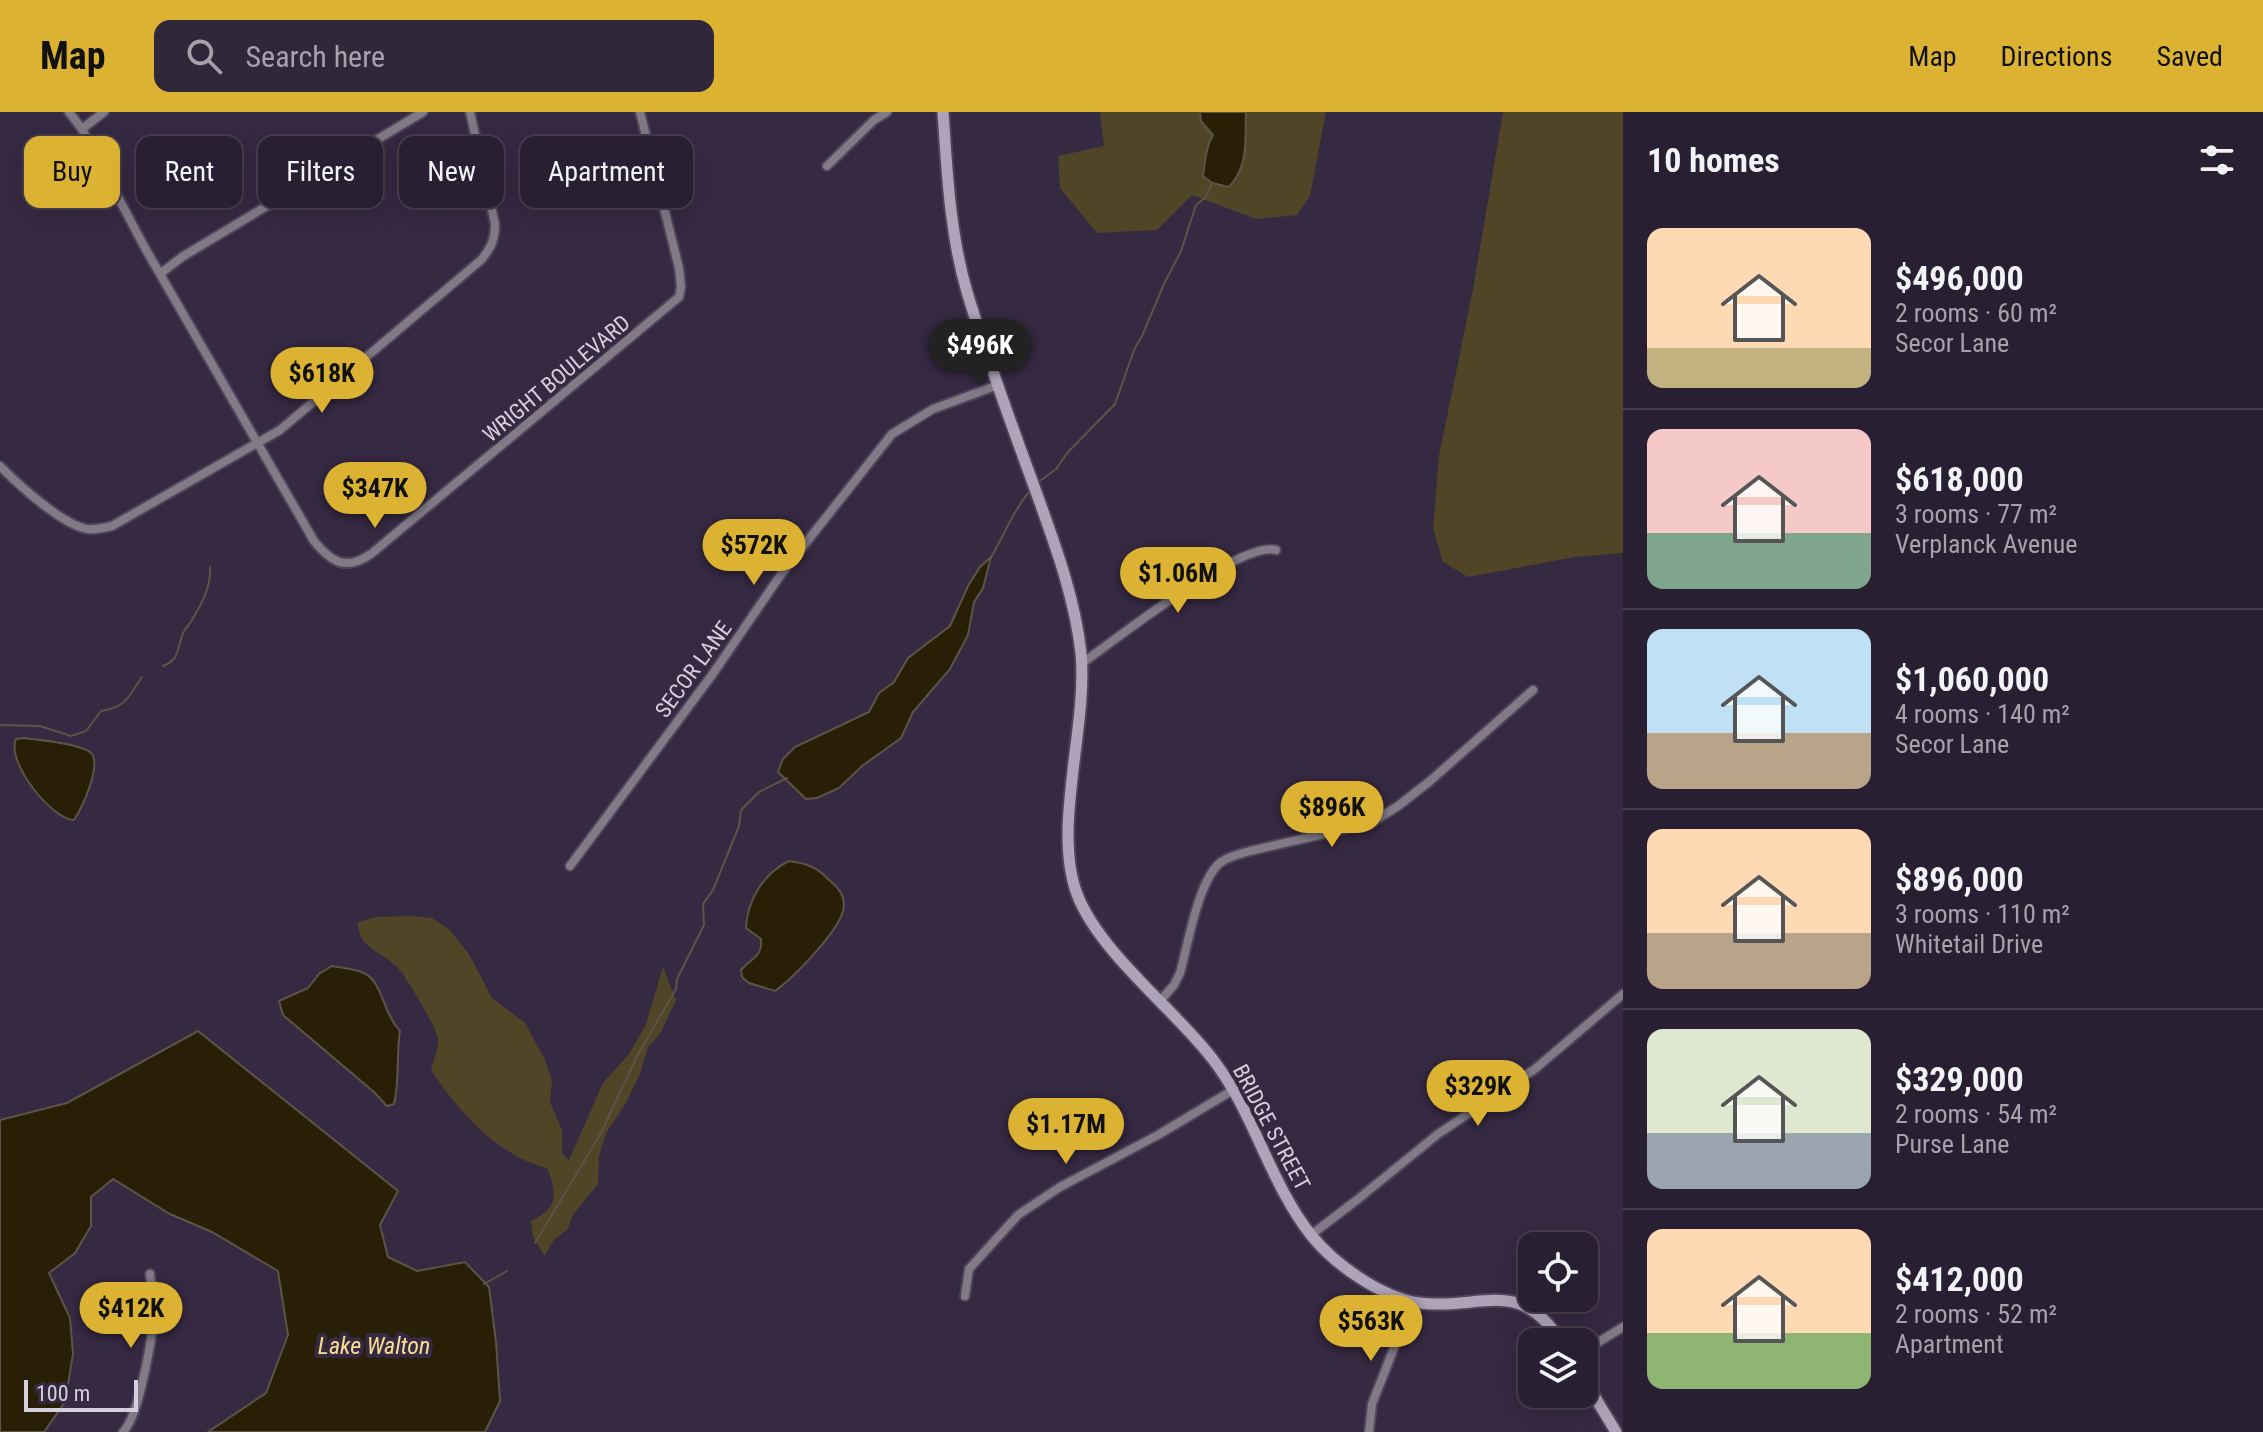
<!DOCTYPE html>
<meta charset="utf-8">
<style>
:root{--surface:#281f32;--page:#30273a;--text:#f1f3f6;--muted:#a5a2ac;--line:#443d4d;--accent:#dcb233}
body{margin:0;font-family:"Roboto Condensed",sans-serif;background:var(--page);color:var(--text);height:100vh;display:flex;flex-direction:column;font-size:30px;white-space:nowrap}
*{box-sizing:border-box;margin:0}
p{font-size:26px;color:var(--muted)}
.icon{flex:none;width:44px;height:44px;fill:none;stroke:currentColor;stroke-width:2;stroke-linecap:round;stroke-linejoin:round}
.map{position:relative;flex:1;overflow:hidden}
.sheet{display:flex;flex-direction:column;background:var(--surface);width:640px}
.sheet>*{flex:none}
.guide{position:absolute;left:24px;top:24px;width:760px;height:72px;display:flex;gap:16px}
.buttons{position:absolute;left:1518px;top:1120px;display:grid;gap:16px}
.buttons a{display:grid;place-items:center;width:80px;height:80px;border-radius:16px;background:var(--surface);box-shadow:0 8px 32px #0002,0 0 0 2px var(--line);font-size:40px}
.scale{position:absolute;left:24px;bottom:20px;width:114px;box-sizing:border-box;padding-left:8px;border:4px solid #d6cfde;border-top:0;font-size:22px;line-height:28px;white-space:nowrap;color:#d6cfde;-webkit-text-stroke:6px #362942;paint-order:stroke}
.price{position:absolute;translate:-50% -68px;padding:0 18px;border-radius:28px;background:var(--accent);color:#111;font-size:26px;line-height:52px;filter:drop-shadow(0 2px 4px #0008)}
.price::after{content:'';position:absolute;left:50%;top:48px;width:24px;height:18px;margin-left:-12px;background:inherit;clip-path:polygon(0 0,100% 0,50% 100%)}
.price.current{background:#222;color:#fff}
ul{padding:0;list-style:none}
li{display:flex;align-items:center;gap:24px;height:200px;padding:0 24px}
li+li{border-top:2px solid var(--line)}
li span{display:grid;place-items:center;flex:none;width:224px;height:160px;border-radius:16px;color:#555}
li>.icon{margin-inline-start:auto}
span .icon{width:96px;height:96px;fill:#fffc;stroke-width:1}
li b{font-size:34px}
h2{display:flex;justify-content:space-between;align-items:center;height:96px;padding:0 24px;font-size:34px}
.pill{padding:0 28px;border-radius:16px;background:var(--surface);box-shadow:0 8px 32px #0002,0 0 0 2px var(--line);font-size:28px;line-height:72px}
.pill.current{background:var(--accent);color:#111}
header{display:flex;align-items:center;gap:48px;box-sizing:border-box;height:112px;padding:0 40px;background:var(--accent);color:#111}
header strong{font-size:38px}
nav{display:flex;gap:44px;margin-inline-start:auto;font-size:28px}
.search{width:560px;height:72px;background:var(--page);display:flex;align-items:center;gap:20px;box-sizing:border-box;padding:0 28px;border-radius:16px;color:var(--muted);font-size:30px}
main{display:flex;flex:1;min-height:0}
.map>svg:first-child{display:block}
.green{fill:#504527}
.water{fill:#291f06;stroke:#5d5447;stroke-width:2}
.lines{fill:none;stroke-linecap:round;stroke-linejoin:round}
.stream{stroke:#5d5447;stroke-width:2}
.minor-casing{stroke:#50445b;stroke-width:12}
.secondary-casing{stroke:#50445b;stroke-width:15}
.minor{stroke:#817a87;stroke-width:8}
.secondary{stroke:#aea4b9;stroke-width:11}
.labels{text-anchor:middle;stroke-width:8;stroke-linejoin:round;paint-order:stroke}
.street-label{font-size:22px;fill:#d6cfde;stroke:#362942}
.water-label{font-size:24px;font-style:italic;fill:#fbde92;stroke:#362942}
</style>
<header>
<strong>Map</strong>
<div class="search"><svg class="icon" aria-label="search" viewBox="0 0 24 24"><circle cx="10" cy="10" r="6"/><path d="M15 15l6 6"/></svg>Search here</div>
<nav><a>Map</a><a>Directions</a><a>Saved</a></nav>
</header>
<main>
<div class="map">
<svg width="1623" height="1320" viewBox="0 0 1623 1320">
<rect width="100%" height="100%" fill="#362942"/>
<g class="green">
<polygon points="1100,0 1326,0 1310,84 1297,103 1256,107 1192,83 1157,118 1097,121 1060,76 1058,44 1104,34"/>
<polygon points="1503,0 1623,0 1623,441 1575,445 1468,465 1443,450 1433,416 1439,344 1473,177"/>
<path d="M 410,804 L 432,806 L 449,817 L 469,842 L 492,886 L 525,911 L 545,948 L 552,968 L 550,990 L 562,1018 L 562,1041 L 569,1048 L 603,971 L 629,942 L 646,912 L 663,855 L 676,888 L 660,922 L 648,935 L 640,962 L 626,991 L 606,1021 L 599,1044 L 598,1072 L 572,1104 L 568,1117 L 553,1129 L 545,1144 L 533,1125 L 531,1109 C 558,1096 558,1082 547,1056 C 498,1044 458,999 431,958 C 433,949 439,936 438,927 C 437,916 406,864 397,855 C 381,839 358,837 358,810 L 377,805 Z"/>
</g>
<g class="water">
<path d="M 1200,0 L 1246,0 C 1245,27 1249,54 1229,75 L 1212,71 L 1203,64 C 1205,50 1206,35 1213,23 L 1201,9 Z"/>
<polygon points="991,445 983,476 974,490 968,523 950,557 913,600 901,626 862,654 839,676 817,686 806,687 778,660 783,647 795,635 869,600 879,581 894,570 908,546 950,514 968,474 980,455"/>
<path d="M 24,626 C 38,628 85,632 92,642 C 101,655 82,696 74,708 C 51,707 6,650 16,627 Z"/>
<path d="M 789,749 C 805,751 817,755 828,767 C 836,774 844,781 844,793 C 844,815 793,866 775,879 L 749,871 L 742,865 L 741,858 C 751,846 763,845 761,827 L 746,816 C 747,788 764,761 789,749 Z"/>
<path d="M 332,854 C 342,856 355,857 364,861 C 383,870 382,900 400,919 C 396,943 400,968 394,992 L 387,994 L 374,980 L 283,903 L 279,889 L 308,876 L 319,862 Z"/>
<polygon points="198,919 398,1079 380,1113 388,1145 417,1159 465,1150 489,1175 496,1230 500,1289 485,1320 208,1320 266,1281 288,1223 278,1159 212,1120 170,1102 113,1067 91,1085 91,1114 75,1141 49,1161 70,1206 73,1242 65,1290 44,1320 0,1320 0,1008 67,991"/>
</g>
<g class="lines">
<g class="stream">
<polyline points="1040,369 1056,357 1068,340 1115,292 1134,238 1142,224 1164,172 1181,139 1196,93 1206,85 1212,71"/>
<path d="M 990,447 C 1004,424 1012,400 1029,380"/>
<path d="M 163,554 C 179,548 177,538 182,524 C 183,519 189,513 192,508 C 202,491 211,476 210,455"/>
<path d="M 0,613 L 40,614 L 71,624 L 86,619 L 101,599 C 128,594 127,586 142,565"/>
<polyline points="535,1131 601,1021 638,942 676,877 677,867 704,813 703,792 713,778 739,714 741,698 759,680 787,666"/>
<polyline points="484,1172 507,1159"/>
</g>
<defs>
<g id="minor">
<path d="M 69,0 L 82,17 L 145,136 L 314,429 C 332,451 346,459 371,442 L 679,185 L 681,175 L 679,156 L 640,0"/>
<polyline points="82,17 104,0"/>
<polyline points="827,54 874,8 887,0"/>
<polyline points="161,161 182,145 423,0"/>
<path d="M 0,354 C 19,373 61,412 87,417 C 96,418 104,416 112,414 L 280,318 L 481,148 C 491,136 495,128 495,112 L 470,0"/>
<path d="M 1081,552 C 1114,529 1241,428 1276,438"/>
<polyline points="570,754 712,563 782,461 892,322 933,297 998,273"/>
<path d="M 1160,889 L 1174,873 L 1180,861 C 1188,833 1198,768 1221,750 C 1230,744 1240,742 1250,739 L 1371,711 L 1398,694 L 1430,669 L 1533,578"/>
<polyline points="1311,1123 1358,1087 1438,1022 1535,957 1623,882"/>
<polyline points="965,1184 969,1157 1018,1103 1060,1075 1158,1023 1233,978"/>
<polyline points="1584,1239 1623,1215"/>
<path d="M 123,1320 C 140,1303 154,1218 154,1193 C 153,1183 151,1172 150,1162"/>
<polyline points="1369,1320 1372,1292 1394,1236 1406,1188"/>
</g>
<g id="secondary">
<path d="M 943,0 C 947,60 950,122 967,180 C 988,250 1014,319 1039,388 C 1057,438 1075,488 1081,541 C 1088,614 1052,716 1077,782 C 1099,840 1173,896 1211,945 C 1254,999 1269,1070 1311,1123 C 1335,1153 1381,1185 1419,1191 C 1478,1199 1520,1163 1561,1230"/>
<polyline points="1584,1267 1616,1320"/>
</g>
</defs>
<use href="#minor" class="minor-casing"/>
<use href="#secondary" class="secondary-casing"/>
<use href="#minor" class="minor"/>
<use href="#secondary" class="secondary"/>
</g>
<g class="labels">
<g class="street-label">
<text transform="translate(556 266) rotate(-40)" y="8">WRIGHT BOULEVARD</text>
<text transform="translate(693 557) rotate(-54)" y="8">SECOR LANE</text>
<text transform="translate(1272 1015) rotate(62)" y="8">BRIDGE STREET</text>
</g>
<g class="water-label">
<text x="374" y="1242">Lake Walton</text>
</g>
</g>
</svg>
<div class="buttons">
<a><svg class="icon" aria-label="locate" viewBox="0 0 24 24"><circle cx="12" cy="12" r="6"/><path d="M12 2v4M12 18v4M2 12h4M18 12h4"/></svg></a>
<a><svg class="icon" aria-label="layers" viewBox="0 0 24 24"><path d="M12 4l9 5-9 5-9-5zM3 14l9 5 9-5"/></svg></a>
</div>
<div class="scale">100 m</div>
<b class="price current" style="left:980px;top:275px">$496K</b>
<b class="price" style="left:322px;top:303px">$618K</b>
<b class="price" style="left:375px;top:418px">$347K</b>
<b class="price" style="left:754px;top:475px">$572K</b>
<b class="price" style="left:1178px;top:503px">$1.06M</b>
<b class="price" style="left:1332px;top:737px">$896K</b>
<b class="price" style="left:1478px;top:1016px">$329K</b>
<b class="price" style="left:1066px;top:1054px">$1.17M</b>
<b class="price" style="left:131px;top:1238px">$412K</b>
<b class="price" style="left:1371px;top:1251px">$563K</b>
<div class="guide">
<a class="pill current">Buy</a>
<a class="pill">Rent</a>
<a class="pill">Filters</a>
<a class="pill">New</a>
<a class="pill">Apartment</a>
</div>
</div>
<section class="sheet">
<h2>10 homes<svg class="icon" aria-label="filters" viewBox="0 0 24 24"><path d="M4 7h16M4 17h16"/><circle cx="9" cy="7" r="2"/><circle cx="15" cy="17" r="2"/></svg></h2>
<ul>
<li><span style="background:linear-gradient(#ffd9b3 75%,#c2b280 0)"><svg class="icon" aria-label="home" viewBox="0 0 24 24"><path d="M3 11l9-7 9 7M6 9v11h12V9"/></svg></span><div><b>$496,000</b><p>2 rooms · 60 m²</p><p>Secor Lane</p></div></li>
<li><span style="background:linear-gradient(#f6c9c9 65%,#7fa58c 0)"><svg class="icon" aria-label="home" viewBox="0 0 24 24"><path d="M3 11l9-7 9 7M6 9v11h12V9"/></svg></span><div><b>$618,000</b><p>3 rooms · 77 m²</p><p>Verplanck Avenue</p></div></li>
<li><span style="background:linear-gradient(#bfe0f5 65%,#b9a48a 0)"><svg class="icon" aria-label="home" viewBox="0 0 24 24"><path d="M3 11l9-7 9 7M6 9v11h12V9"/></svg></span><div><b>$1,060,000</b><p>4 rooms · 140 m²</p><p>Secor Lane</p></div></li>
<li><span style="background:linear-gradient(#ffd9b3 65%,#b9a48a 0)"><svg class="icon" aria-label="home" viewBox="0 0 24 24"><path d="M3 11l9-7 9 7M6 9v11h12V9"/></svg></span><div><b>$896,000</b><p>3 rooms · 110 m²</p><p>Whitetail Drive</p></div></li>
<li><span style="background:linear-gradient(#dfe7d0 65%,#9aa5b1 0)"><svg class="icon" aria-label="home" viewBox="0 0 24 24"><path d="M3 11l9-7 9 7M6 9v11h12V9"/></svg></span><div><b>$329,000</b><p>2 rooms · 54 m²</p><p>Purse Lane</p></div></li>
<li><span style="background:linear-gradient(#ffd9b3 65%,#8fb573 0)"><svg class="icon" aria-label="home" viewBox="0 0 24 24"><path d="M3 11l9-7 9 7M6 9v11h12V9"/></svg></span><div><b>$412,000</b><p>2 rooms · 52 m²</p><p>Apartment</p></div></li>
</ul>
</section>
</main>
